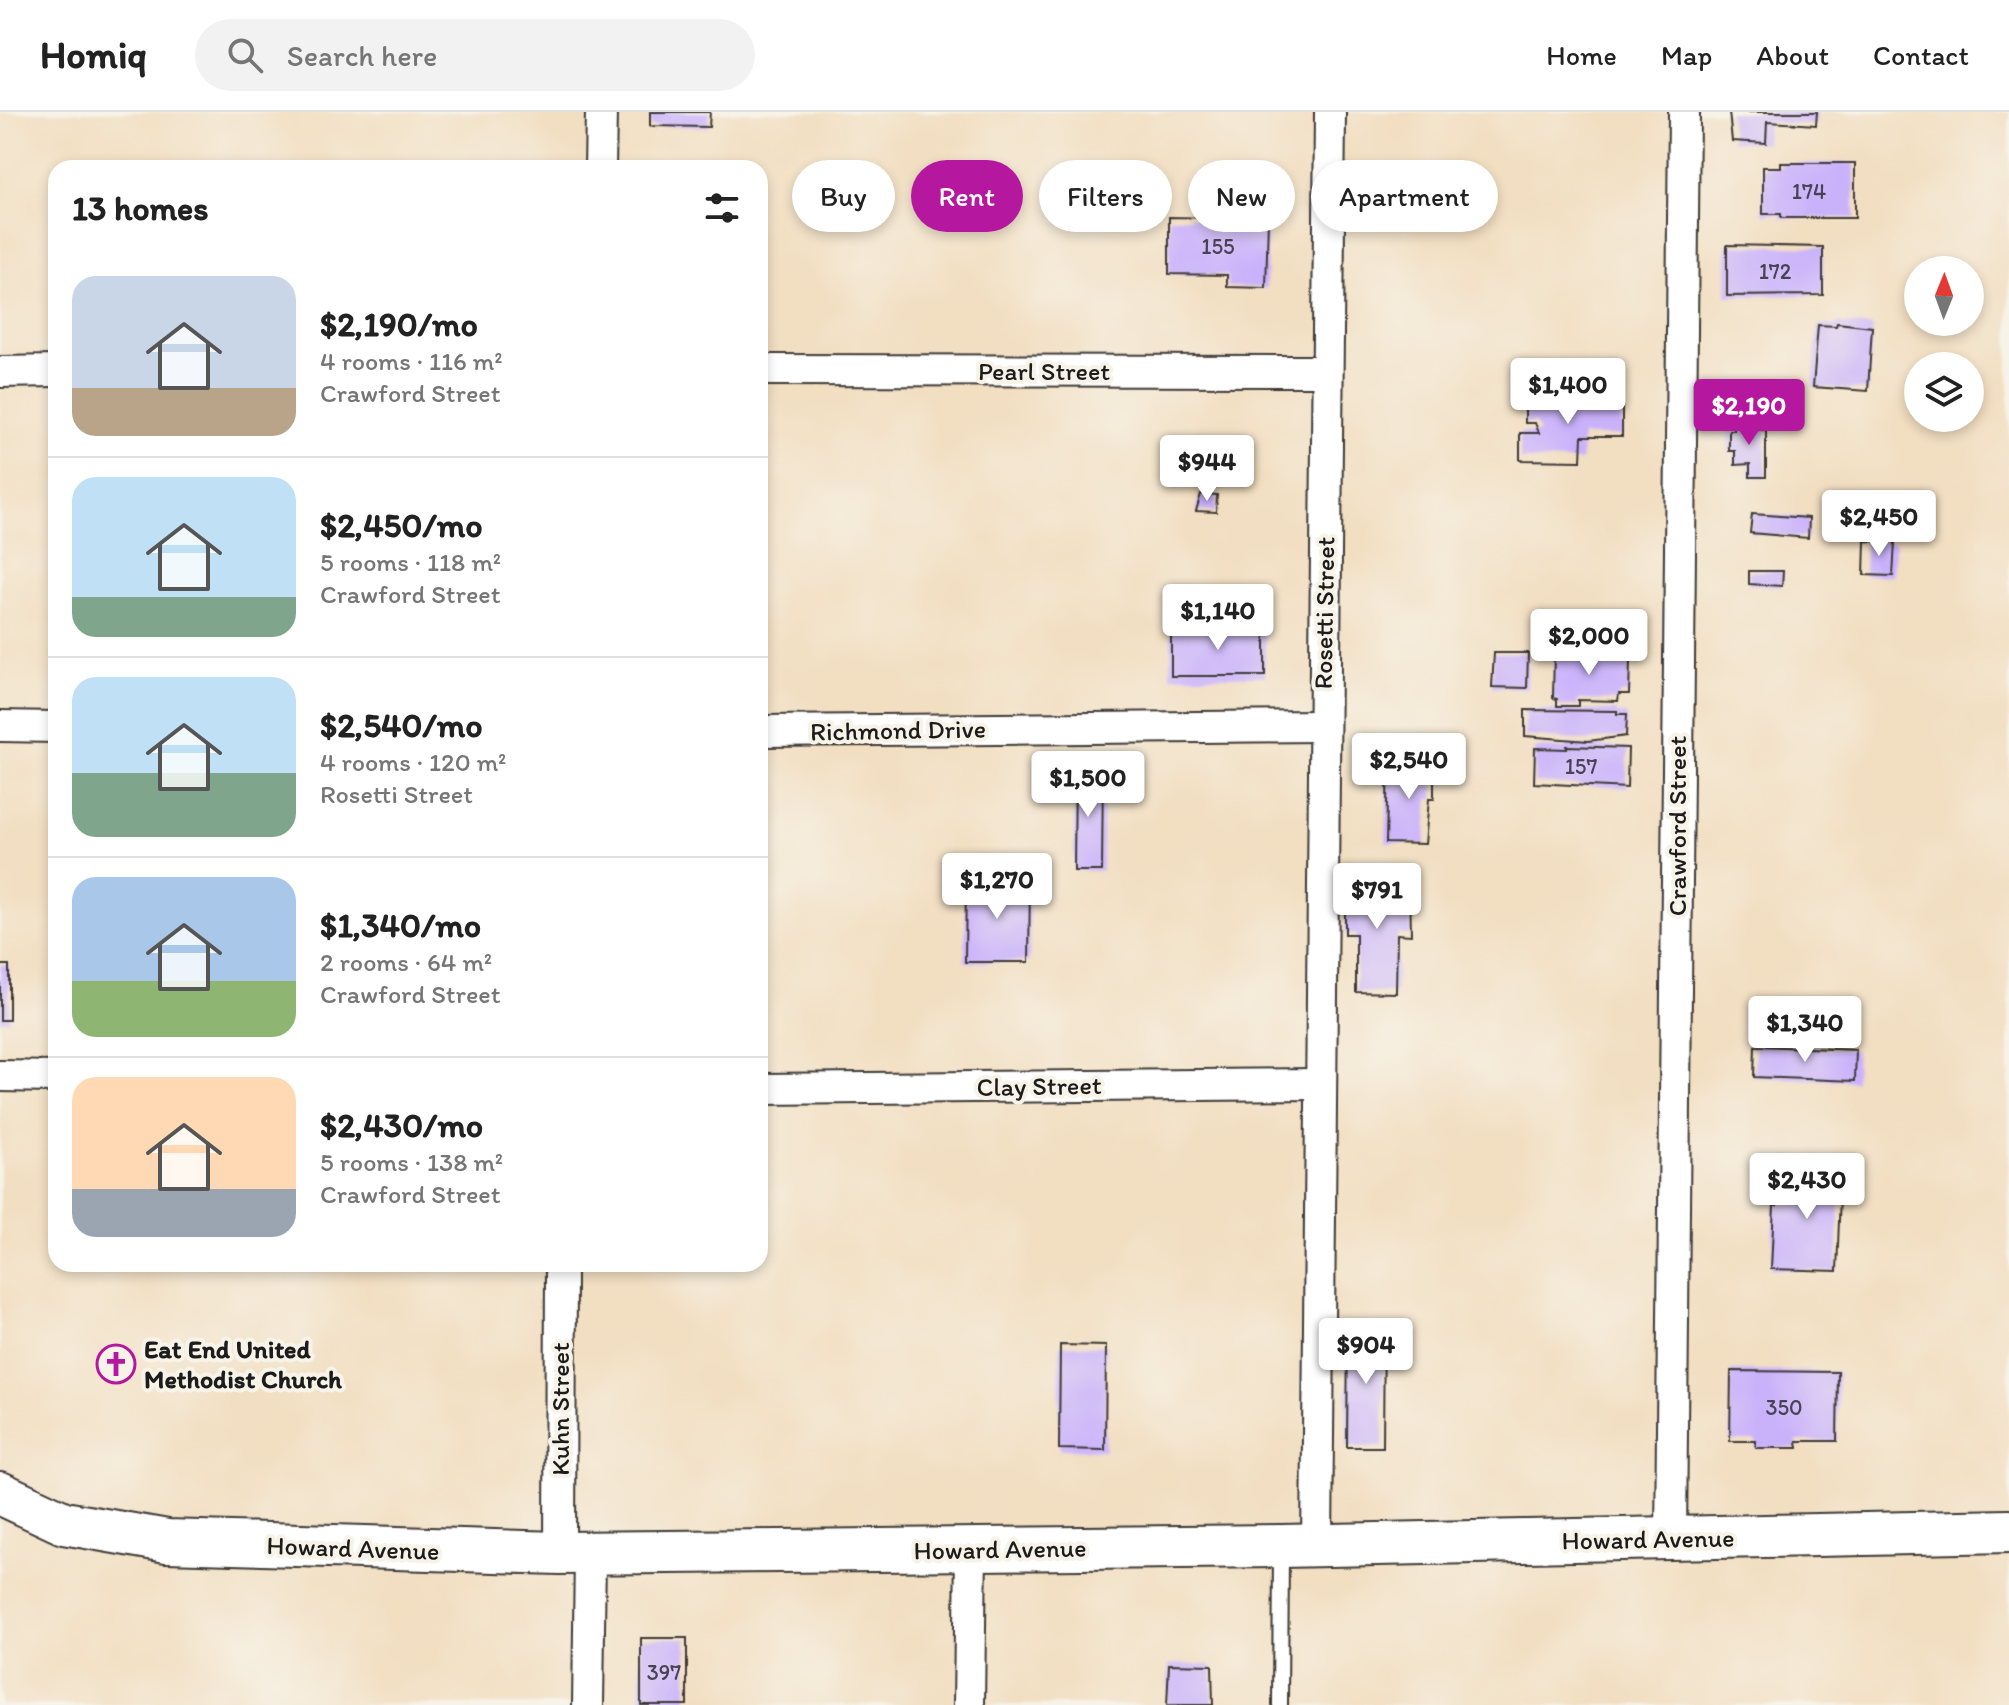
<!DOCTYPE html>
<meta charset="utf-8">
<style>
:root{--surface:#fff;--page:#f2f2f2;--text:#222;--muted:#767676;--line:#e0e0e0;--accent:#b5179e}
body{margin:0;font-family:Itim,sans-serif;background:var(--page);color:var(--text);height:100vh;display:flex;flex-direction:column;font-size:30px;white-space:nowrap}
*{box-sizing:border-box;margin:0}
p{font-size:26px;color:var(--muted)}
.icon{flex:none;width:44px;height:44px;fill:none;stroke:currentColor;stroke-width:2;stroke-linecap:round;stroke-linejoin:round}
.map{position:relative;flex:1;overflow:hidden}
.details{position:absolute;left:48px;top:48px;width:720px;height:1112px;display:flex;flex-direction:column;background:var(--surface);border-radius:24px;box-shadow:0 4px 12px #0003}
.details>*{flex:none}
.hud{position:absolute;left:792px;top:48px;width:760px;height:72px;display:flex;gap:16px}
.needle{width:52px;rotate:1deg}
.controls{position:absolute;left:1904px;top:144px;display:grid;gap:16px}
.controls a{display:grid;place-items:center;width:80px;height:80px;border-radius:50%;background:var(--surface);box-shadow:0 4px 12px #0003;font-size:40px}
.price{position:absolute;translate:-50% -68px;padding:0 18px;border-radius:8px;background:#fff;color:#222;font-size:26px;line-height:52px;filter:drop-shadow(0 2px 4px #0008)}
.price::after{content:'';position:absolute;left:50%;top:48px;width:24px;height:18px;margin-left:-12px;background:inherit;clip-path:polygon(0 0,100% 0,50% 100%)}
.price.on{background:var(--accent);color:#fff}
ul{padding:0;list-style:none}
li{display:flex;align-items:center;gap:24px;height:200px;padding:0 24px}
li+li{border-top:2px solid var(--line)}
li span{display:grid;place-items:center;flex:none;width:224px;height:160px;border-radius:24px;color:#555}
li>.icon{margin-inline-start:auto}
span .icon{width:96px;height:96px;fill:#fffc;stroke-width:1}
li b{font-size:34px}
h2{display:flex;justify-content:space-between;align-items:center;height:96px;padding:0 24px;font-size:34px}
.chip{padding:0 28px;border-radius:36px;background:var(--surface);box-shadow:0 4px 12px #0003;font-size:28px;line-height:72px}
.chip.on{background:var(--accent);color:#fff}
header{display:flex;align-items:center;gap:48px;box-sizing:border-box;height:112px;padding:0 40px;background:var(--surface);border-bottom:2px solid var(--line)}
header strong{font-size:38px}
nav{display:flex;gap:44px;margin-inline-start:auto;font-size:28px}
.search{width:560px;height:72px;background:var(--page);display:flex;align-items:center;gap:20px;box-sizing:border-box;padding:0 28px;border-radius:44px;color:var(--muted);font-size:30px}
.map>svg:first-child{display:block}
.building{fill:#cab2fb}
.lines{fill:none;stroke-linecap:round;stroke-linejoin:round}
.service-casing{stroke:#3c3935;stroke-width:18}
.minor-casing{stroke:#3c3935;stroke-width:34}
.secondary-casing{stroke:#3c3935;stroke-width:46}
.service{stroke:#fff;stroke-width:14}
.minor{stroke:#fff;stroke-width:30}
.secondary{stroke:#fff;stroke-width:42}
.labels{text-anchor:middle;stroke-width:8;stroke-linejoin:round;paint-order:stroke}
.number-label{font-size:22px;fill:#484254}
.street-label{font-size:26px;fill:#1c1c1c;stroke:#f7f3e8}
.poi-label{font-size:26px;font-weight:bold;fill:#1c1c1c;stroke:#f7f3e8;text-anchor:start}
</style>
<header>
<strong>Homiq</strong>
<div class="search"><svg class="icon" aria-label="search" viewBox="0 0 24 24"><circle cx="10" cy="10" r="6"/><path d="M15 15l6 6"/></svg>Search here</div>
<nav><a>Home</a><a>Map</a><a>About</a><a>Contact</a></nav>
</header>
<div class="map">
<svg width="2009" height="1593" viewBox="0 0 2009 1593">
<rect width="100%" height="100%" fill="#f7f3e8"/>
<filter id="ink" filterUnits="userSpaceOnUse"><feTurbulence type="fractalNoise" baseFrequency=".0125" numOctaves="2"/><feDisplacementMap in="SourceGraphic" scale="16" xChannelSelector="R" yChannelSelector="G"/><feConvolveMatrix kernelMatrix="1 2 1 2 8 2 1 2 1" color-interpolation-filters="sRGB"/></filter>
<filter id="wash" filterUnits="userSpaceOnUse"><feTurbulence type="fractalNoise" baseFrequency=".006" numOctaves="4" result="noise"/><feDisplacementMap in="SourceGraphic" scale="32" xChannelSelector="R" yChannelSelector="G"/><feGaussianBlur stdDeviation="1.8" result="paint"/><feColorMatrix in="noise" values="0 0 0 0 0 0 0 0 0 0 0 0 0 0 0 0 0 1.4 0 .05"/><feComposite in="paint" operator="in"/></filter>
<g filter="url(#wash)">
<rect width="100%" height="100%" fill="#f2dec1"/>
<g id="blocks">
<g class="building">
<polygon points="650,0 710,0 709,15 650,14"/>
<polygon points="1729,0 1817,0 1816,13 1767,10 1766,31 1732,29"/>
<polygon points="1781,51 1855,51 1855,106 1781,106 1781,102 1763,102 1763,55 1781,55"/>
<polygon points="1169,105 1268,107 1266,176 1227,175 1227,163 1169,162"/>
<polygon points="1727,133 1823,135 1823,183 1727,184"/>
<polygon points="1837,211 1872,215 1868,279 1813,275 1818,213 1836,214"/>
<polygon points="1525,286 1622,286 1622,324 1582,324 1581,349 1520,348 1520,321 1539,321 1535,311 1525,311"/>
<polygon points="1734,306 1749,306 1748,317 1766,318 1766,365 1750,365 1750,352 1735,353 1735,339 1729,339 1729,318 1734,318"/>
<polygon points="1201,382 1217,383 1216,400 1196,399"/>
<polygon points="1752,402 1809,406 1808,426 1750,421"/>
<polygon points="1865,429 1895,430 1893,464 1864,463"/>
<polygon points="1749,459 1783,459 1782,474 1749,472"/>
<polygon points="1171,516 1265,517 1265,564 1171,564"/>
<polygon points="1554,540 1619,541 1619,548 1630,548 1629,582 1619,582 1618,589 1578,588 1578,594 1557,594 1557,587 1553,586"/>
<polygon points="1494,541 1528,541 1527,576 1492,575"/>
<polygon points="1525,598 1617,599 1617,602 1627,602 1626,624 1588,629 1525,624"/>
<polygon points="1567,634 1628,636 1627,676 1534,671 1535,636 1567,637"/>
<polygon points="1388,649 1434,650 1434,687 1429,687 1425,732 1386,731"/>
<polygon points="1075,655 1103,656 1102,759 1074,759"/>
<polygon points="966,768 1030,769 1029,850 965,850"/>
<polygon points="1345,771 1410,771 1411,823 1397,822 1396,881 1356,880 1356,822 1345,822"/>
<rect x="0" y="853" width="9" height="55"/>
<polygon points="1755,934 1856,938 1855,969 1754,965"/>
<polygon points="1782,1056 1841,1058 1837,1159 1771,1157 1774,1093 1777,1094 1777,1076 1781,1076"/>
<polygon points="1348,1213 1384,1213 1383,1335 1347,1335"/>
<polygon points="1060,1233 1106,1234 1105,1338 1059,1337"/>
<polygon points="1731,1259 1838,1260 1837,1329 1797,1329 1798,1336 1756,1336 1756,1329 1730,1329"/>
<rect x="641" y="1526" width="46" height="67"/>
<polygon points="1169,1552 1212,1553 1213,1593 1167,1593"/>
</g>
</g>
</g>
<g filter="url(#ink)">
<use href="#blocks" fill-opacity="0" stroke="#3c3935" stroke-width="2"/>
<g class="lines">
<defs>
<polyline id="service" points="1280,1593 1281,1439"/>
<g id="minor">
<polyline points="600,56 601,0"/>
<polyline points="760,258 1327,259"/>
<polyline points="0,260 56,259"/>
<polyline points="0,614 56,615"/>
<polyline points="760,619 1323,614"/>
<polyline points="0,964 56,965"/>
<polyline points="760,977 1319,972"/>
<polyline points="1671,1427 1684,0"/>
<polyline points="1317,1434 1330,0"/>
<polyline points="560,1441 561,1152"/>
<polyline points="588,1593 590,1442"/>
<polyline points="969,1593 971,1437"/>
</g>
<polyline id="secondary" points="0,1381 64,1411 167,1429 560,1441 1281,1434 2009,1419"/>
</defs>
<use href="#service" class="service-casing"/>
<use href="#minor" class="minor-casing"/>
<use href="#secondary" class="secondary-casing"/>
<use href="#service" class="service"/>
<use href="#minor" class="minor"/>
<use href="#secondary" class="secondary"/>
</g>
</g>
<defs>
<symbol id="church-ring" viewBox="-11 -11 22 22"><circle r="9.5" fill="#f7f3e8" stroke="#b5179e" stroke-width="1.5"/><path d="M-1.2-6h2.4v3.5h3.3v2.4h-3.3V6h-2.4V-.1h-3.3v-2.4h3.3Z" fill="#b5179e"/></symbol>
</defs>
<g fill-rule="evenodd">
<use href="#church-ring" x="94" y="1230" width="44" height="44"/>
</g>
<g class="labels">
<g class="number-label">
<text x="1809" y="87">174</text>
<text x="1218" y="142">155</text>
<text x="1775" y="167">172</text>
<text x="1581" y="662">157</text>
<text x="1784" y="1303">350</text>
<text x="664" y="1568">397</text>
</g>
<g class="street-label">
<text x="1044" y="268">Pearl Street</text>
<text transform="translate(1324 501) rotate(-89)" y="9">Rosetti Street</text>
<text transform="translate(898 618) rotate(-1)" y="9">Richmond Drive</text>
<text transform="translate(1677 714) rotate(-90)" y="9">Crawford Street</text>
<text transform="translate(1039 974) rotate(-1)" y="9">Clay Street</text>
<text transform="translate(560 1297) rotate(-90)" y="9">Kuhn Street</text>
<text transform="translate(1648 1427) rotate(-1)" y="9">Howard Avenue</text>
<text transform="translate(353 1436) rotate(2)" y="9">Howard Avenue</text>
<text transform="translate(1000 1437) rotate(-1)" y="9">Howard Avenue</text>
</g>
<g class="poi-label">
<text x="144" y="1246">Eat End United<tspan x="144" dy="30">Methodist Church</tspan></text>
</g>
</g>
</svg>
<div class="controls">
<a><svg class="needle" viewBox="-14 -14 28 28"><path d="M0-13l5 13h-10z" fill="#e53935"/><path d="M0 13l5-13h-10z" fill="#767676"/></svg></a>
<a><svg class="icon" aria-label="layers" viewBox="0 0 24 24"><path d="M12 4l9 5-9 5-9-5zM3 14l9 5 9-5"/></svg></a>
</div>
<b class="price" style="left:1568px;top:314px">$1,400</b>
<b class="price on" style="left:1749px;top:335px">$2,190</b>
<b class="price" style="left:1207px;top:391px">$944</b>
<b class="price" style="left:1879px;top:446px">$2,450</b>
<b class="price" style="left:1218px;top:540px">$1,140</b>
<b class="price" style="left:1589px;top:565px">$2,000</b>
<b class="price" style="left:1409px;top:689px">$2,540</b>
<b class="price" style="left:1088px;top:707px">$1,500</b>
<b class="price" style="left:997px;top:809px">$1,270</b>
<b class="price" style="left:1377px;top:819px">$791</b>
<b class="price" style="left:1805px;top:952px">$1,340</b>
<b class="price" style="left:1807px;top:1109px">$2,430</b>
<b class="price" style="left:1366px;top:1274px">$904</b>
<div class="hud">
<a class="chip">Buy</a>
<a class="chip on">Rent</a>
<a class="chip">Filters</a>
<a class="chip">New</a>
<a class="chip">Apartment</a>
</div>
<section class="details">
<h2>13 homes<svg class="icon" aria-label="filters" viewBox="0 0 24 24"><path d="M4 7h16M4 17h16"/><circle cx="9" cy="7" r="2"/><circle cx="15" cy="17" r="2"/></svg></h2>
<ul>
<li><span style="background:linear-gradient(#c9d6e8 70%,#b9a48a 0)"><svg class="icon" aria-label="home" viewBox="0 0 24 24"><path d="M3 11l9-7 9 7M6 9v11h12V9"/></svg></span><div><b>$2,190/mo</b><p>4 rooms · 116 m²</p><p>Crawford Street</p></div></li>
<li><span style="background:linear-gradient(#bfe0f5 75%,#7fa58c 0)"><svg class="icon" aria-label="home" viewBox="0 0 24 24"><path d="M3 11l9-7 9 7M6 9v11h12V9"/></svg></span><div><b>$2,450/mo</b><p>5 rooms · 118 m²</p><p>Crawford Street</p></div></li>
<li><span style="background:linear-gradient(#bfe0f5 60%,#7fa58c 0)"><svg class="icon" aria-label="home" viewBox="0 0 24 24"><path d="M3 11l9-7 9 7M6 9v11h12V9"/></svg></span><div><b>$2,540/mo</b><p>4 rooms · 120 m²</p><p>Rosetti Street</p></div></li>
<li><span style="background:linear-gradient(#a9c7e8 65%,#8fb573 0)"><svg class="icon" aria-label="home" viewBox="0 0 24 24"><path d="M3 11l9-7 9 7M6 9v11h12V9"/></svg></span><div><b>$1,340/mo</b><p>2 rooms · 64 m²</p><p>Crawford Street</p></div></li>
<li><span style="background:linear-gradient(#ffd9b3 70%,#9aa5b1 0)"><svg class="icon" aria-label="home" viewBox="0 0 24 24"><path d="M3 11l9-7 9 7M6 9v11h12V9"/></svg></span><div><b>$2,430/mo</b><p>5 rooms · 138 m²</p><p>Crawford Street</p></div></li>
</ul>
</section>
</div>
